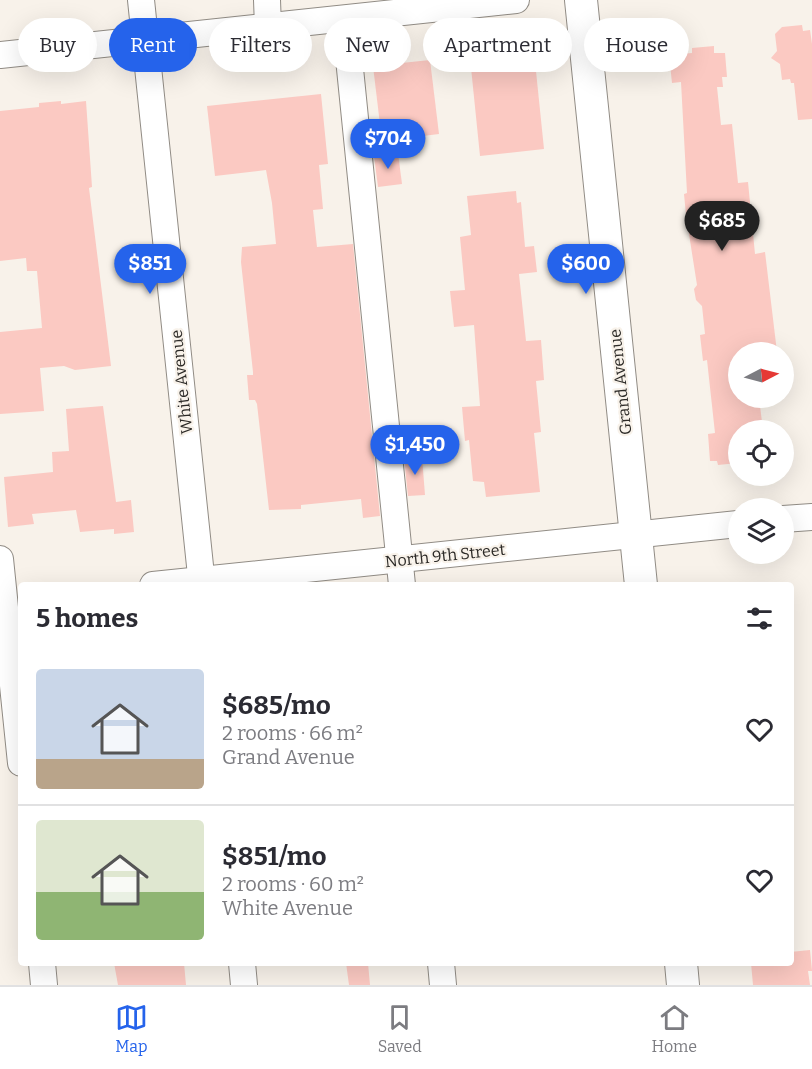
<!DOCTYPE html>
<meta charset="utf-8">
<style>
:root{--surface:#fff;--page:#f2f2f3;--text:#2b2b33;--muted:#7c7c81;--line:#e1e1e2;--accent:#2563eb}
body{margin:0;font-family:Bitter,serif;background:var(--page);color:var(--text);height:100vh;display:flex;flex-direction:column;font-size:22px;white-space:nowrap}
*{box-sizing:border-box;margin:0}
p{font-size:20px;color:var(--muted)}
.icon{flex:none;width:33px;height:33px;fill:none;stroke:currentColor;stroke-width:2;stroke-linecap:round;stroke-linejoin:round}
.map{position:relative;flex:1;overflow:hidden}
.panel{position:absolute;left:18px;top:582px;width:776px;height:384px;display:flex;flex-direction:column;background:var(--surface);border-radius:6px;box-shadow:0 6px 24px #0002}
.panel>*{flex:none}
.hud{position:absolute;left:18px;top:18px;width:777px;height:54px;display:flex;gap:12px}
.needle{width:39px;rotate:84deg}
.tools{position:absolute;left:728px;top:342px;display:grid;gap:12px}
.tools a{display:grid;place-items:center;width:66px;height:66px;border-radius:50%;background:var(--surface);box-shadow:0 6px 24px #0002;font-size:30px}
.price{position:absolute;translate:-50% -51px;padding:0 14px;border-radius:21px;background:var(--accent);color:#fff;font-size:20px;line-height:39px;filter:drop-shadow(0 2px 3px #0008)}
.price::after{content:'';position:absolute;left:50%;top:36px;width:18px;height:14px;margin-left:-9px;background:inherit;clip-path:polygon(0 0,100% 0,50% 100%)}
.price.current{background:#222;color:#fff}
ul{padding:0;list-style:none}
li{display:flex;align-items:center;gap:18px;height:150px;padding:0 18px}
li+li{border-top:2px solid var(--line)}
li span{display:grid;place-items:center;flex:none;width:168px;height:120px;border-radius:6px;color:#555}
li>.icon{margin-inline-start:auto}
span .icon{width:72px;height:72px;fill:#fffc;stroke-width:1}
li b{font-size:26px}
h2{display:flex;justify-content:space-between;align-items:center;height:72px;padding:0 18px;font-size:26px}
.pill{padding:0 21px;border-radius:27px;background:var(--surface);box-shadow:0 6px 24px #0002;font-size:21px;line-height:54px}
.pill.current{background:var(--accent);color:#fff}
.tabs{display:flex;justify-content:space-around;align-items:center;height:84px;border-top:2px solid var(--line);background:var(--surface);font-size:16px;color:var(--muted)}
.tabs a{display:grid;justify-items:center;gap:3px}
.tabs .current{color:var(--accent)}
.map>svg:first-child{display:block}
.building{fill:#fbc9c2}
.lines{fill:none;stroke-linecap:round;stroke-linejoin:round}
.minor-casing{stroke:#918c85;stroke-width:28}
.major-casing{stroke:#918c85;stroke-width:34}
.minor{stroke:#fff;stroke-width:26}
.major{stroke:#fff;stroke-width:32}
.labels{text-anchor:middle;stroke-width:4.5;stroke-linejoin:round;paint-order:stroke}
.street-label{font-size:16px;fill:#2c2a27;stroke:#f8f2ea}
</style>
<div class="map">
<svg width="812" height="985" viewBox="0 0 812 985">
<rect width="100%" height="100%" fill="#f8f2ea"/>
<g class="building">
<polygon points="802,25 803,31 810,30 812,44 812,119 798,120 794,83 791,83 790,79 782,80 780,64 771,58 777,51 775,34 782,27"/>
<polygon points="533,42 544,149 480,156 469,48"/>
<polygon points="714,46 714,53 725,53 727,77 722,77 723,87 717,87 721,125 732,124 738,183 748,182 755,254 765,252 777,352 738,352 738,398 759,398 763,430 738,430 738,463 718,465 717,461 710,461 708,434 715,433 707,360 703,361 700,335 705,334 702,306 696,300 694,289 697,285 686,215 684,194 687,193 681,82 672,83 670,64 681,63 680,54 692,53 692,48"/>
<polygon points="430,60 439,134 382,141 373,66"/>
<polygon points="321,94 328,164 319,165 323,209 313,210 317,247 353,244 380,516 363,518 361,499 301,505 301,509 269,510 257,404 255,400 249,400 247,375 253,375 253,372 241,262 242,247 276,244 272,203 266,170 215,176 207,106"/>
<polygon points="61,101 61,104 86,101 92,187 89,188 111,366 75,370 64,366 40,368 44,411 0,414 0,332 42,328 37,271 27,271 26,258 0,261 0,111 39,107 39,103"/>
<polygon points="398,153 402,184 378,187 374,156"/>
<polygon points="516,191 517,203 521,202 525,247 534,246 537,272 519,274 526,341 541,340 544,380 536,381 541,432 534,433 540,492 486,497 484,482 473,481 469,440 465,441 462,407 480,406 474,325 454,327 450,291 465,290 460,237 471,235 467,196"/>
<polygon points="103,406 116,502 131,500 134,532 114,534 114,529 80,532 76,510 32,514 34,524 8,527 4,477 53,472 52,452 69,451 66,409"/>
<polygon points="422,457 425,495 408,496 404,458"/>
<polygon points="810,950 812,971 808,971 810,985 753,985 751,963 790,963 790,952"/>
<polygon points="114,963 184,963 186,985 118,985"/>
<polygon points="346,963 368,963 370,985 349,985"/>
</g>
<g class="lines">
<defs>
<g id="minor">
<polyline points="141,0 202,585"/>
<polyline points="267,0 268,27"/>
<polyline points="345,19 402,585"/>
<polyline points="0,55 516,0"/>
<polyline points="783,519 812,517"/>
<polyline points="0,559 21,763"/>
<polyline points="153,585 738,524"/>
<polyline points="42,963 44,985"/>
<polyline points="242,963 244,985"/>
<polyline points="441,963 443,985"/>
</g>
<g id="major">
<polyline points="581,0 641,585"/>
<polyline points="681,963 683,985"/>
</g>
</defs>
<use href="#minor" class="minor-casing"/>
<use href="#major" class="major-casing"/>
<use href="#minor" class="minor"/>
<use href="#major" class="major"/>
</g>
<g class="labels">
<g class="street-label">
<text transform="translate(181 382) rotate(-96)" y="6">White Avenue</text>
<text transform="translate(620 382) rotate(-96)" y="6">Grand Avenue</text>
<text transform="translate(445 555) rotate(-6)" y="6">North 9th Street</text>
</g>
</g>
</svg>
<div class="tools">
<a><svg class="needle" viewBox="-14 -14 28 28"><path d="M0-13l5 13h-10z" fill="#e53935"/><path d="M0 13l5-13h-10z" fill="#7c7c81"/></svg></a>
<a><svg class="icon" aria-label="locate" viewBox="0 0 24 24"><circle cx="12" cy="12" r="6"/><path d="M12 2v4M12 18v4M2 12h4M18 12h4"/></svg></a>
<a><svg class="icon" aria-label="layers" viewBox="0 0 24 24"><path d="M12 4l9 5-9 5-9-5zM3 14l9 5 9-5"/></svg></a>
</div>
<b class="price" style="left:388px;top:170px">$704</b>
<b class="price current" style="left:722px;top:252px">$685</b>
<b class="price" style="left:150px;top:295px">$851</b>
<b class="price" style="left:586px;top:295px">$600</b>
<b class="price" style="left:415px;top:476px">$1,450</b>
<div class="hud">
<a class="pill">Buy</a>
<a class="pill current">Rent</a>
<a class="pill">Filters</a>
<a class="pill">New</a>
<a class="pill">Apartment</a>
<a class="pill">House</a>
</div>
<section class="panel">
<h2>5 homes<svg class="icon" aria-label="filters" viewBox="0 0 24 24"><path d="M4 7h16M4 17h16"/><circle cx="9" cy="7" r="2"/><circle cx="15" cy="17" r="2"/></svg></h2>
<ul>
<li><span style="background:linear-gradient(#c9d6e8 75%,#b9a48a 0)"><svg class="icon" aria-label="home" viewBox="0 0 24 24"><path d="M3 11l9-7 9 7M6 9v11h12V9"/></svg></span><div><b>$685/mo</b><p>2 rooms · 66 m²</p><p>Grand Avenue</p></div><svg class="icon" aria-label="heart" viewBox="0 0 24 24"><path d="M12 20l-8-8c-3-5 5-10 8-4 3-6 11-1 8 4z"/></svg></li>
<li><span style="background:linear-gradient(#dfe7d0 60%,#8fb573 0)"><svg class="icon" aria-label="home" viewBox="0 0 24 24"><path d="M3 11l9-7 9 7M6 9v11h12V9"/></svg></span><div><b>$851/mo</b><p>2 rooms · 60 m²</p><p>White Avenue</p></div><svg class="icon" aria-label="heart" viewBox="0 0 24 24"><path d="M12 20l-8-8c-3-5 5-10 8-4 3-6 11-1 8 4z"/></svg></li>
</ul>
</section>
</div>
<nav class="tabs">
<a class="current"><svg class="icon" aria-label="map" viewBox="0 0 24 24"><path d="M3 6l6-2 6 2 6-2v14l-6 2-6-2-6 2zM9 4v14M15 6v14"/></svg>Map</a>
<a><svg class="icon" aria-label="saved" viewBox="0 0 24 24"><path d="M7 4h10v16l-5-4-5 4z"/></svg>Saved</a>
<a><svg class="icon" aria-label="home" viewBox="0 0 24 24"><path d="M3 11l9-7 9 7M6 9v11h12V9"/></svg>Home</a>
</nav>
